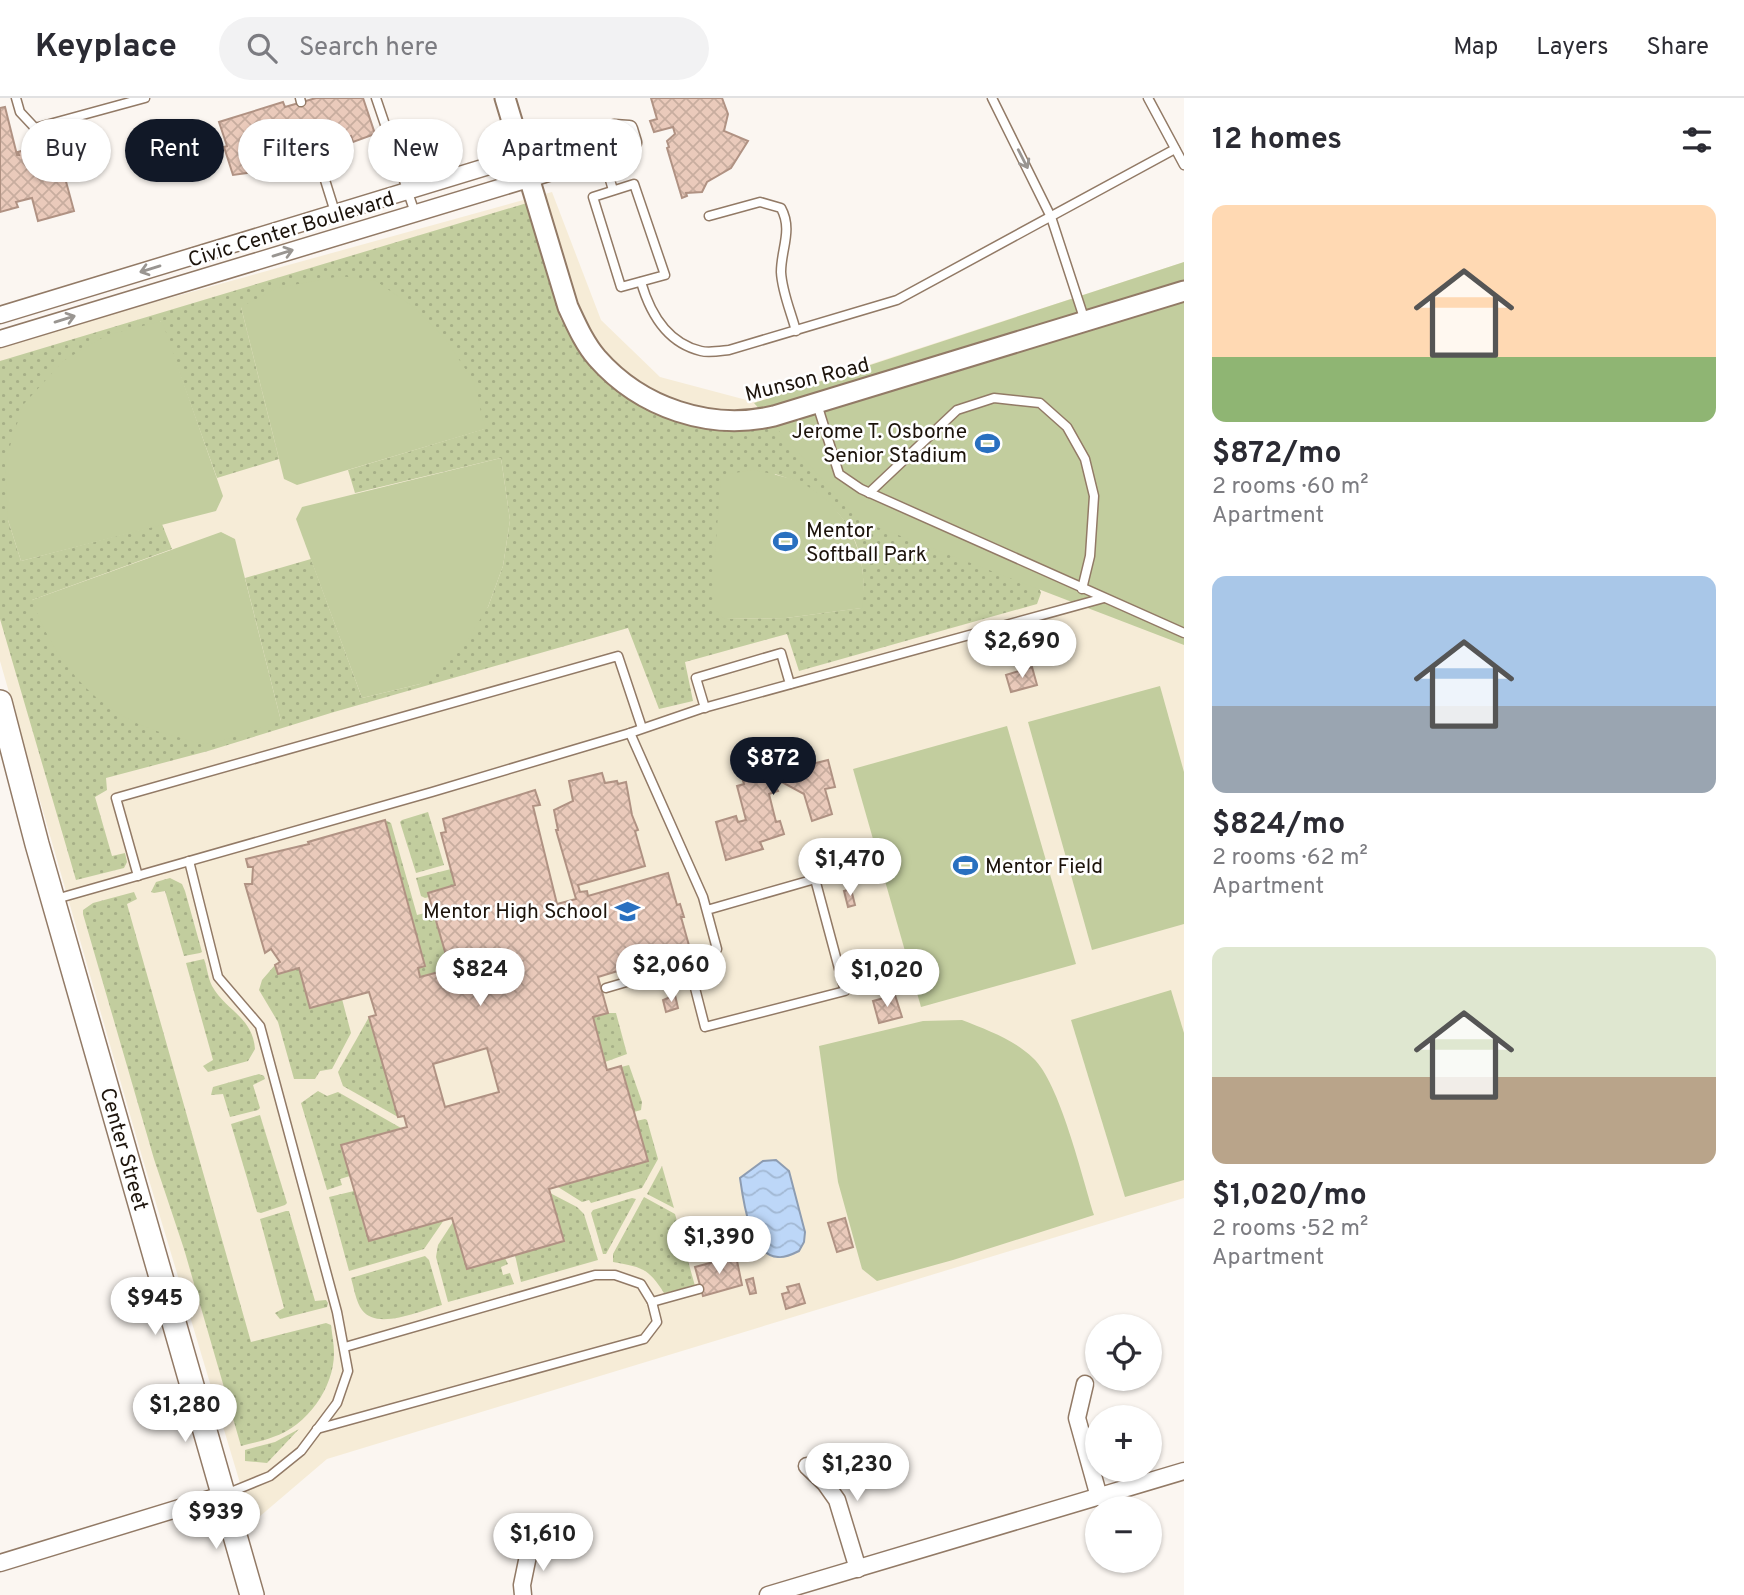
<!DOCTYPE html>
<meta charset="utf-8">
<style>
:root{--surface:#fff;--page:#f2f2f3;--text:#2b2b33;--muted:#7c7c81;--line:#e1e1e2;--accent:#111827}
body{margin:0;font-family:Overpass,sans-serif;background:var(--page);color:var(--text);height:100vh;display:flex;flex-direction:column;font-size:26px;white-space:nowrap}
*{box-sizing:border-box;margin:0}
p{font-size:23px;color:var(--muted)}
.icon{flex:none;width:38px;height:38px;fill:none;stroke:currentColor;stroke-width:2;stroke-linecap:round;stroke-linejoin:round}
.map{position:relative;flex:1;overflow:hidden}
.sheet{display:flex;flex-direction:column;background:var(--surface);width:560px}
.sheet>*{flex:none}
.hud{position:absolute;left:21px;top:21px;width:665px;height:63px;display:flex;gap:14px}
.buttons{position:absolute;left:1085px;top:1216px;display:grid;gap:14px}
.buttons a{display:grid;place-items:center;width:77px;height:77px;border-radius:50%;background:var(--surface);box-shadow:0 2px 5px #0004;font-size:35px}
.price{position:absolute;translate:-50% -60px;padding:0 16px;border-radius:24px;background:#fff;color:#222;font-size:23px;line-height:46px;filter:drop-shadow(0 2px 4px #0008)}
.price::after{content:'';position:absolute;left:50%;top:42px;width:21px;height:16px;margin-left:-10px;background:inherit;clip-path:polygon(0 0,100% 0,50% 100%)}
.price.on{background:var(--accent);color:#fff}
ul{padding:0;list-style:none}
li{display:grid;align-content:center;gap:14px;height:371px;padding:0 28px}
li span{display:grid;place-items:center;height:217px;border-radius:14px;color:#555}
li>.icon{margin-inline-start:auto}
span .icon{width:126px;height:126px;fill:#fffc;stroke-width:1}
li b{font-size:30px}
h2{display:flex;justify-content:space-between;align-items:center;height:84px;padding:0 28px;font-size:30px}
.pill{padding:0 24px;border-radius:32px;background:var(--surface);box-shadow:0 2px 5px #0004;font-size:24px;line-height:63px}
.pill.on{background:var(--accent);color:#fff}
header{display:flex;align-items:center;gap:42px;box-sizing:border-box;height:98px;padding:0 35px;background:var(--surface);border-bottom:2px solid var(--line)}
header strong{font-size:33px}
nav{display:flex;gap:38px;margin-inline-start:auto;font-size:24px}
.search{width:490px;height:63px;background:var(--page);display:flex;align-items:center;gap:18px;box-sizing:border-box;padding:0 24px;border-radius:38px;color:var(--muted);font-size:26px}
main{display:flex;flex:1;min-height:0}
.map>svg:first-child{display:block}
.education{fill:#f6ecd7}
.grass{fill:url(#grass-dots);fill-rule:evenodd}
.park{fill:#c2cd9e}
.water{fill:url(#water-waves);stroke:#8d9cb1;stroke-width:2}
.building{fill:url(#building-cross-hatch);stroke:#b09283;stroke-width:2;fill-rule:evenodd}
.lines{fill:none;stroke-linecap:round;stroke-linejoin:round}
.service-casing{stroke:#927a66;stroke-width:11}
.minor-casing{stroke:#927a66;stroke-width:19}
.tertiary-casing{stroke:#927a66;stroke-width:23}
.secondary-casing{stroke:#927a66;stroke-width:26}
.service{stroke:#fff;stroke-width:8}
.minor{stroke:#fff;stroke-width:16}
.tertiary{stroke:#fff;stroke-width:19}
.secondary{stroke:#fff;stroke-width:23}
.oneway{stroke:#999591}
.labels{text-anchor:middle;stroke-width:5;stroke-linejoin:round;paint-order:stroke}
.street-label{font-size:21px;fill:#1c130b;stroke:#fff}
.poi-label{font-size:21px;fill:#1c130b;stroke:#fff;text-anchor:end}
</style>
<header>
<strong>Keyplace</strong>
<div class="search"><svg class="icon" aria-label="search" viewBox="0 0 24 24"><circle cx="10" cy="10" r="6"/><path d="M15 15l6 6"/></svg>Search here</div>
<nav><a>Map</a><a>Layers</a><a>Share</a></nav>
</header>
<main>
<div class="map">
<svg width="1184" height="1497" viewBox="0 0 1184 1497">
<defs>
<pattern id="grass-dots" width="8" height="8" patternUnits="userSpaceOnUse" patternTransform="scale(1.75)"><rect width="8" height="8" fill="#c2cd9e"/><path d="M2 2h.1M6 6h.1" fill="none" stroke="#a6af87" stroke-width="1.8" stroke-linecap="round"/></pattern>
<pattern id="water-waves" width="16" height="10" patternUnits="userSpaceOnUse" patternTransform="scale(1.75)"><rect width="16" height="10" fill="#bdd7f8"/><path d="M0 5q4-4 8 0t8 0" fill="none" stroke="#a2b8d3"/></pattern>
<pattern id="building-cross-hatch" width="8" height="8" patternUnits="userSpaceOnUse" patternTransform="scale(1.75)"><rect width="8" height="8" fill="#eacabb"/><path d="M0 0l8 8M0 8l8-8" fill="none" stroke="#c8ad9f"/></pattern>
</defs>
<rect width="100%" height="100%" fill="#fbf6f1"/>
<polygon class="education" points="552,94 601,222 660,279 754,304 1184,164 1184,1100 327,1361 252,1425 143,1062 0,563 0,247"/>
<g class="grass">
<path d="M 527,105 L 560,220 L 581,255 L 602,281 L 633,304 L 681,324 L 726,332 L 796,321 L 1038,487 L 1041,495 L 1037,506 L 799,573 L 787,536 L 685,564 L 693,603 L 659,611 L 628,530 L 334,614 L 208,653 L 106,680 L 107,692 L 95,699 L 112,758 L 125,755 L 127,764 L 124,770 L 76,782 L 0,521 L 0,263 ZM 241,209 L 484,331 L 348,372 L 355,395 L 501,360 L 510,422 L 503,468 L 488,509 L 420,586 L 362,600 L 311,461 L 245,480 L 281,623 L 32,502 L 172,451 L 162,426 L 21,463 L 8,422 L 161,223 L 217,380 L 279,361 ZM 775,376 C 837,394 873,445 861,510 L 786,520 L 725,521 Z"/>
<polygon points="428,714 444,767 416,775 400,724 402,722"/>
<polygon points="385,722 391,725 417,817 433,813 450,871 420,879 418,870 425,867"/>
<polygon points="451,771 455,787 429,794 429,799 425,800 421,798 416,780"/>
<polygon points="170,780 182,786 185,793 202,854 200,855 184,858 165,793 154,795 151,794 156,784"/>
<path d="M 134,794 L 137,801 L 127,806 L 251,1244 L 326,1225 L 331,1227 C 332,1236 334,1246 334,1255 C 334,1290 307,1328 273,1339 C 263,1343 252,1345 241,1348 L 184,1151 L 154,1061 L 83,816 L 83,812 L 93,805 Z"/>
<path d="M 204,861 C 207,869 208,880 212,888 C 225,912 253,919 255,951 L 248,963 L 208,974 L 203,968 L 213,962 L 186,865 Z"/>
<polygon points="275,867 278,876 299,870 310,910 342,901 351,935 332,971 320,973 315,981 294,981 278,924 259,892 262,882"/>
<polygon points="608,915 616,915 627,956 605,964 593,919"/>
<polygon points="369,919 398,1019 343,988 338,974"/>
<polygon points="629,967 642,1004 641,1012 634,1014 621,969"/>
<polygon points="259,976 264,978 265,981 253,987 260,1010 258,1012 230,1019 223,996 211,997 213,989"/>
<polygon points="318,993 327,998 338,994 401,1030 342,1047 350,1078 340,1081 342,1087 327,1092 301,1005"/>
<polygon points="260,1017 287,1105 285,1107 261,1115 257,1114 231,1026"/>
<polygon points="645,1021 647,1022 658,1061 642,1090 591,1105 589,1102 582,1104 558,1089 647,1063 636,1023"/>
<polygon points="662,1068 674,1110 647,1096"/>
<polygon points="354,1093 369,1143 444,1122 424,1151 349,1173 329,1099"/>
<polygon points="550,1095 577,1109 584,1116 598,1162 521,1184 515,1157 564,1143"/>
<path d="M 644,1099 L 675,1116 L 695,1188 L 664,1195 C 648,1169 640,1169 613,1164 L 613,1156 Z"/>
<polygon points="632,1100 636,1101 606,1156 603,1156 591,1115 593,1112"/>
<polygon points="286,1113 289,1113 315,1203 326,1202 328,1205 327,1209 280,1221 275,1215 284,1210 260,1121"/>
<polygon points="453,1124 467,1171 505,1160 508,1166 501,1169 503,1177 510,1175 514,1186 448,1204 436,1159 438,1147"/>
<path d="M 425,1158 L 429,1162 L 442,1207 C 422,1212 377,1233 362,1212 C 356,1204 354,1190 351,1180 Z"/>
<polygon points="299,1331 267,1365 245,1363 245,1352 275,1344"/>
</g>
<g class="park">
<polygon points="1184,164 1184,547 859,422 754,305"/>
<polygon points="341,178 376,183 415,210 446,242 474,284 485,331 297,387 284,381 241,209 277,190"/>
<polygon points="162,223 223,398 216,413 21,463 8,422 5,364 23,307 63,263 107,237"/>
<polygon points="501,360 510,422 503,468 488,509 463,549 444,568 420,586 362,600 296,421 302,409"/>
<path d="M 754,372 C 772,376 791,379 807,388 C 850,412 870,463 862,510 L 786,520 L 725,521 L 715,512 L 715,457 L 721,377 Z"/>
<path d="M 221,434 L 235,441 L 281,623 C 258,630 233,641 209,645 C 200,647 187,641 178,639 C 104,623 57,571 32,502 Z"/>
<polygon points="1160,588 1184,674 1184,826 1092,852 1028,624"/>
<polygon points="1007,628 1076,866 921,909 853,671"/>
<polygon points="1171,892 1184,935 1184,1082 1125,1099 1071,922"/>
<path d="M 962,922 C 987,932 1013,941 1033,960 C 1060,985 1082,1079 1094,1117 L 953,1162 L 877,1183 L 862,1171 L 838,1084 L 819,948 L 923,923 Z"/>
</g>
<path class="water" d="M 776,1062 L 789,1073 L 805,1134 L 804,1144 L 799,1153 C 793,1156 785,1160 778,1159 C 750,1158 743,1101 740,1080 L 763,1063 Z"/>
<g class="building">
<polygon points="316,0 363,0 375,36 353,44 351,38 335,43 334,41 297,52 298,57 283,62 282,60 250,70 251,72 247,75 233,77 224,49 227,48 219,24 283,4 285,9"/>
<polygon points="651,0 722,0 728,16 724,33 748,43 731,70 707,84 702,94 686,95 687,98 682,100 667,50 669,49 667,43 675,36 673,29 654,34 650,23 657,21"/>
<polygon points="5,9 17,57 19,57 18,54 55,43 74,113 38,123 32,100 16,104 18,109 0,114 0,10"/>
<polygon points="1032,569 1037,587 1011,594 1006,577"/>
<polygon points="799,646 802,658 816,665 828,662 835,689 825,691 832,716 812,723 804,696 782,684 775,687 778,693 769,696 776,724 780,723 784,736 760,744 763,751 726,762 716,724 736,718 738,724 746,722 737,688 744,686 737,664"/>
<path d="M 602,675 L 605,685 L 617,683 L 618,686 L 626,684 L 632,717 L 638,732 L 635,733 L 645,768 L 578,787 L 580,794 L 587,793 L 588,798 L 668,775 L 677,807 L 680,806 L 684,819 L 681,819 L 690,851 L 598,879 L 608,915 L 593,919 L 607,972 L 621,968 L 648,1063 L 549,1091 L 564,1143 L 467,1171 L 452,1120 L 369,1143 L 341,1047 L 407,1029 L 404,1018 L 398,1019 L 369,919 L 376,917 L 369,894 L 310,910 L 299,870 L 278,876 L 275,867 L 280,864 L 271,851 L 265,855 L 245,786 L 252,786 L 253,769 L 248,769 L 246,761 L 309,746 L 308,744 L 385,722 L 425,868 L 418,870 L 420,879 L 450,871 L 428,795 L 455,787 L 441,735 L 446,734 L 443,721 L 535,692 L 540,707 L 533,708 L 557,806 L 576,801 L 556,732 L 558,732 L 554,712 L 573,703 L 569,683 ZM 487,950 L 499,994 L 445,1009 L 433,966 Z"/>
<polygon points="851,791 855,807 848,809 844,793"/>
<polygon points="675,897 678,910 666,914 663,902"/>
<polygon points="895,897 902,919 879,925 873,903"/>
<polygon points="845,1120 853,1149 837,1154 828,1125"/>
<polygon points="736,1158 742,1187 703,1198 695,1169"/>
<polygon points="753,1180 756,1195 750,1196 746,1182"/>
<polygon points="799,1186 805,1205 786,1211 782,1196 789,1194 787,1189"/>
</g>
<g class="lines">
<defs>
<g id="service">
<polyline points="16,0 20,14 35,30 145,0"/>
<polyline points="300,0 301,4"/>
<polyline points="376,0 415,115"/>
<polyline points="992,0 1051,119 1085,223"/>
<polyline points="1148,0 1184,67"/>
<polyline points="596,35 613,92"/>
<polyline points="314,47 335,114"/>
<polygon points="634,86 665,177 621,189 593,99"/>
<path d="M 709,118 L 760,104 L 781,110 C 793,132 781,151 781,174 C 782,194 791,214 796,233"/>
<path d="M 641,184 C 650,215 667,245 701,253 C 709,255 720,253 729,252 L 897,202 L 1175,51"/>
<polyline points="817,306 839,376 861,391 1184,535"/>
<polyline points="869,395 957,312 994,300 1040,305 1067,329 1085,361 1094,398 1090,458 1082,491"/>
<polyline points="705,610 696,580 781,555 790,586"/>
<polyline points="630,635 703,799 717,851 687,859 705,929 845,893 815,781 707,812"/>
<polyline points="189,763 218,879 260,928 337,1214 348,1273 337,1305 301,1353 270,1378 226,1396"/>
<polyline points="138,778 116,700 618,558 642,630"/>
<polyline points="56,801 432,694 630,635 700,611 1104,500"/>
<polyline points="606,890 688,866"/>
<polyline points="652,1204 699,1191"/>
<polyline points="317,1331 644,1241 657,1224 652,1204 641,1186 615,1177 595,1177 345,1249"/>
</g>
<g id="minor">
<polyline points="0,217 614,30 629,31 633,44 621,53 0,241"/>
<polyline points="1085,1286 1077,1320 1099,1399"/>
<polyline points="807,1368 825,1385 837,1402 858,1471"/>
<polyline points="0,1465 222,1397"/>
<polyline points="523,1497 522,1487 529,1453"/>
<polyline points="768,1497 1184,1373"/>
</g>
<path id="tertiary" d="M 505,0 L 568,209 C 576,226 584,245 597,260 C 641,310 710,333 774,318 L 1184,193"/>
<g id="secondary">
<path id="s1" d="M 0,604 L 37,746 L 252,1497"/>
</g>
</defs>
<use href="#service" class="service-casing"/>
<use href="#minor" class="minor-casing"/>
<use href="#tertiary" class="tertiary-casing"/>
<use href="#secondary" class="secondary-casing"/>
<use href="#service" class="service"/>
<use href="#minor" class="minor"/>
<use href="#tertiary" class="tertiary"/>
<use href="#secondary" class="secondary"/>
</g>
<defs><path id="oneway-shaft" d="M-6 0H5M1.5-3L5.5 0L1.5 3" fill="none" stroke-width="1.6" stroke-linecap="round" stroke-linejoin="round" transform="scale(1.75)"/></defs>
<g class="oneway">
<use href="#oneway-shaft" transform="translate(1023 61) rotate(63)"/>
<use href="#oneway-shaft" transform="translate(283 155) rotate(-17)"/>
<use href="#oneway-shaft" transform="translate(150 171) rotate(163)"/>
<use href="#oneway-shaft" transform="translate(65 221) rotate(-17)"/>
</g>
<defs>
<symbol id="stadium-bare" viewBox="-9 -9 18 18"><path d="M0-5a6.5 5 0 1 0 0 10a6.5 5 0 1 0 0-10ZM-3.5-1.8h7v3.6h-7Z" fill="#2970c0" stroke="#fff" stroke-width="2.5" paint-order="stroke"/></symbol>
<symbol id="school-bare" viewBox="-9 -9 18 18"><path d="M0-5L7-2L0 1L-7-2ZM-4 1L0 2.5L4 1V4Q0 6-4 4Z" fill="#2970c0" stroke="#fff" stroke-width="2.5" paint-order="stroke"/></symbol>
</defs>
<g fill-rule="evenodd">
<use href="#stadium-bare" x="970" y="328" width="35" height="35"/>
<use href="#stadium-bare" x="768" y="426" width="35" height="35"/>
<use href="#stadium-bare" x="948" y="750" width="35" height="35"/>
<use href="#school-bare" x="610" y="796" width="35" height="35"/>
</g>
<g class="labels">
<g class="street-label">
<text transform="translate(291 131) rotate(-17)" y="7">Civic Center Boulevard</text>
<text transform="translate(807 281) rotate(-14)" y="7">Munson Road</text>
<text dy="7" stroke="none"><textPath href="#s1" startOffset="464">Center Street</textPath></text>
</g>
<g class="poi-label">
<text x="967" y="340">Jerome T. Osborne<tspan x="967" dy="24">Senior Stadium</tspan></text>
<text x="806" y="439" text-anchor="start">Mentor<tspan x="806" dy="24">Softball Park</tspan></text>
<text x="985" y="775" text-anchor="start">Mentor Field</text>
<text x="608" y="820">Mentor High School</text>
</g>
</g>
</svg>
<div class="buttons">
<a><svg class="icon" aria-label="locate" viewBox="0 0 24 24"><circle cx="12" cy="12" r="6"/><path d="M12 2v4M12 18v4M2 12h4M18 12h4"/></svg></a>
<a>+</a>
<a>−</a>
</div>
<b class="price" style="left:1022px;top:582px">$2,690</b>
<b class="price on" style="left:773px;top:699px">$872</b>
<b class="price" style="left:850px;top:800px">$1,470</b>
<b class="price" style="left:671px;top:906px">$2,060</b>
<b class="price" style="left:480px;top:910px">$824</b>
<b class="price" style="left:887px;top:911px">$1,020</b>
<b class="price" style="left:719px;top:1178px">$1,390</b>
<b class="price" style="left:155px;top:1239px">$945</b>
<b class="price" style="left:185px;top:1346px">$1,280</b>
<b class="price" style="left:857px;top:1405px">$1,230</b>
<b class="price" style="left:216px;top:1453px">$939</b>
<b class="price" style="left:543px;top:1475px">$1,610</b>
<div class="hud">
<a class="pill">Buy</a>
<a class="pill on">Rent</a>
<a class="pill">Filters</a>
<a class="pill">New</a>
<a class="pill">Apartment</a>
</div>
</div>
<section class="sheet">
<h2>12 homes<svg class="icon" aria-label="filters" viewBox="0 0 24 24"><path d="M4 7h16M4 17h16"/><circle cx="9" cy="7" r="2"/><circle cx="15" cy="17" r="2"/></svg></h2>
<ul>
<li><span style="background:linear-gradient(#ffd9b3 70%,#8fb573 0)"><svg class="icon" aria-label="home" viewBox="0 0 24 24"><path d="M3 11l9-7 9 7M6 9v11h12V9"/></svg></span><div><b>$872/mo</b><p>2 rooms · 60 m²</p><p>Apartment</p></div></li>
<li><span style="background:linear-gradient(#a9c7e8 60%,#9aa5b1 0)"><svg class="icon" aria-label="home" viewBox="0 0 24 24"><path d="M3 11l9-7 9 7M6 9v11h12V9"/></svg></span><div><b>$824/mo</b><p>2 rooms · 62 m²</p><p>Apartment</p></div></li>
<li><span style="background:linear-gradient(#dfe7d0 60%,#b9a48a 0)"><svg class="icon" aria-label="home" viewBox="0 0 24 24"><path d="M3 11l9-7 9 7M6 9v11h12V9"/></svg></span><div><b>$1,020/mo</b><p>2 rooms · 52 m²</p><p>Apartment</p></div></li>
</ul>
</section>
</main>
